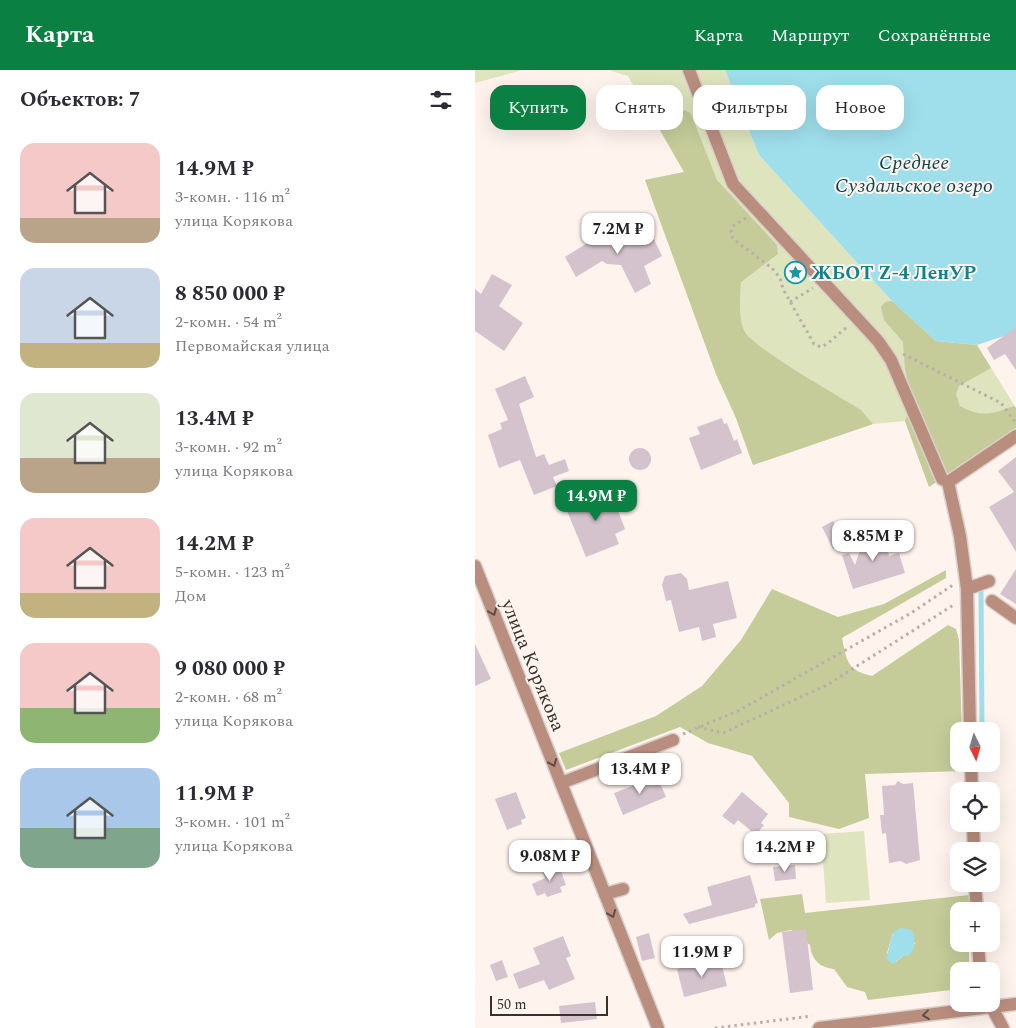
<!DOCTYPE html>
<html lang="ru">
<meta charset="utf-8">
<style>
:root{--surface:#fff;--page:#f2f2f3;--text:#2b2b33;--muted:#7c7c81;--accent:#0b8043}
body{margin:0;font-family:Spectral,serif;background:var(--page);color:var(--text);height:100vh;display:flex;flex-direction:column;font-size:19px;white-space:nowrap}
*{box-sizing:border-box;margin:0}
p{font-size:16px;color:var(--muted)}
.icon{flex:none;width:28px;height:28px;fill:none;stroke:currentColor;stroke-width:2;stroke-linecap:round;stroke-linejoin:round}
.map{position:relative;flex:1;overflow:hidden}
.panel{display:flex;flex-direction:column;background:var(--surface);width:475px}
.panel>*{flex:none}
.hud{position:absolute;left:15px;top:15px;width:450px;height:45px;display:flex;gap:10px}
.needle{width:32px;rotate:175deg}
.controls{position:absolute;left:475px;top:652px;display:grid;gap:10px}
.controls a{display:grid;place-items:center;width:50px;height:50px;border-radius:10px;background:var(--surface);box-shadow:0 5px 20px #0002;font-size:25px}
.scale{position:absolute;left:15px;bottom:12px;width:118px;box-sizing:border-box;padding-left:5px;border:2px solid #38312e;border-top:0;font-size:14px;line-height:18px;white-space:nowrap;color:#38312e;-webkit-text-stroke:4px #fef3ed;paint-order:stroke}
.price{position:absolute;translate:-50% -42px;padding:0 11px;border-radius:10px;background:#fff;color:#222;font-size:16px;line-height:32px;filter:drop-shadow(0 1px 2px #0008)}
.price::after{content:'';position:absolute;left:50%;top:30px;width:15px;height:11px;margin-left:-8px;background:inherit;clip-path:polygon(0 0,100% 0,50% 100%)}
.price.active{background:var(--accent);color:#fff}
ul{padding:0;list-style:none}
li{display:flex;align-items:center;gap:15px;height:125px;padding:0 20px}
li span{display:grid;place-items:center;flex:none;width:140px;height:100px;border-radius:15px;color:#555}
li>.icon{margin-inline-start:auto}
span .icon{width:60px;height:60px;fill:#fffc;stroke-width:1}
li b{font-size:21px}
h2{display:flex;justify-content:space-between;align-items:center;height:60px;padding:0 20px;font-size:21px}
.tag{padding:0 18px;border-radius:15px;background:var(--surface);box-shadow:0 5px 20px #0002;font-size:18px;line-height:45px}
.tag.active{background:var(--accent);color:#fff}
header{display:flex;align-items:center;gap:30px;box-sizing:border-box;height:70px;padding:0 25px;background:var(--accent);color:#fff}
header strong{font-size:24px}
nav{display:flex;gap:28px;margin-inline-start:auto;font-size:18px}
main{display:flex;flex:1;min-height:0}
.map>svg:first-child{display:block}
.green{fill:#dee4bd}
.forest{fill:#c5cc9a;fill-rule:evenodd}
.water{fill:#9edfeb}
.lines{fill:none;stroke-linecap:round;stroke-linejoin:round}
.stream{stroke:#9edfeb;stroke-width:5}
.building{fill:#d4c3cc}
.minor-casing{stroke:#dad0cb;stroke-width:15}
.path{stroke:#b8afaa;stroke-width:3;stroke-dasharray:2.5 4;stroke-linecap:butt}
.minor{stroke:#ba8e7f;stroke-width:12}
.oneway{stroke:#5f4d46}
.labels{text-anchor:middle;stroke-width:4;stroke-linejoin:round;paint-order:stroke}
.culture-label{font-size:19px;font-weight:bold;fill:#0d838f;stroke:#fef3ed;text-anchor:start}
.street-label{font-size:19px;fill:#38312e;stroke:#fef3ed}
.water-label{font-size:20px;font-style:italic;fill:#0a464f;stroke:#fef3ed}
</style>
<header>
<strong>Карта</strong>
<nav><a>Карта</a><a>Маршрут</a><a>Сохранённые</a></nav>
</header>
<main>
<section class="panel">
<h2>Объектов: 7<svg class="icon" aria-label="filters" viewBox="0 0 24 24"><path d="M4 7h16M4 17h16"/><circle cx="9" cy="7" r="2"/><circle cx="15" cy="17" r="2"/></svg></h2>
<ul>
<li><span style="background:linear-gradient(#f6c9c9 75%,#b9a48a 0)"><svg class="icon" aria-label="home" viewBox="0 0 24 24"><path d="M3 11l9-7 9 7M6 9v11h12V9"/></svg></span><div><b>14.9M ₽</b><p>3-комн. · 116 m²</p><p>улица Корякова</p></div></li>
<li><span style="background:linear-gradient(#c9d6e8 75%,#c2b280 0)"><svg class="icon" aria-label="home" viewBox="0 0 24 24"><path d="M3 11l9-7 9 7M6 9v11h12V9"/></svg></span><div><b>8 850 000 ₽</b><p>2-комн. · 54 m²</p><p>Первомайская улица</p></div></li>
<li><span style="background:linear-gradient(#dfe7d0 65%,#b9a48a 0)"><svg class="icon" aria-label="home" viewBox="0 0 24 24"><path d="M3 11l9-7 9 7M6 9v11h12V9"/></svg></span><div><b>13.4M ₽</b><p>3-комн. · 92 m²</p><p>улица Корякова</p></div></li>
<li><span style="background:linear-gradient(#f6c9c9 75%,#c2b280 0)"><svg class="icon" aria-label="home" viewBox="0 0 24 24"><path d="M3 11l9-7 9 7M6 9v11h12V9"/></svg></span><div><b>14.2M ₽</b><p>5-комн. · 123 m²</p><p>Дом</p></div></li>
<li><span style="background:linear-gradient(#f6c9c9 65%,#8fb573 0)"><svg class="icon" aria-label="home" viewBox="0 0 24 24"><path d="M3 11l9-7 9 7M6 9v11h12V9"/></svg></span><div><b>9 080 000 ₽</b><p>2-комн. · 68 m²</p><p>улица Корякова</p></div></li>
<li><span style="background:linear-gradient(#a9c7e8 60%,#7fa58c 0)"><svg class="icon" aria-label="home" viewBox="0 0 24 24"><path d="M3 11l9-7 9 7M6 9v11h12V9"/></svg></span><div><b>11.9M ₽</b><p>3-комн. · 101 m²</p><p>улица Корякова</p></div></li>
</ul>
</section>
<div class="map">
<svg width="541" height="958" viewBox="0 0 541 958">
<rect width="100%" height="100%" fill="#fef3ed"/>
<g class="green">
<polygon points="0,0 48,0 0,13"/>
<polygon points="133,0 250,0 284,85 417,231 461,271 502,275 541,338 541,358 454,417 430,351 398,354 278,395 261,348 241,304 170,110 209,102 153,6"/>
<polygon points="389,761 395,830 351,833 346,764"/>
</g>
<g class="forest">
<path d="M 210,40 L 216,44 L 242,110 L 302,175 L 303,184 L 266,212 C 265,224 263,251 270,262 C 280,279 364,326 386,340 L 398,354 L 278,395 L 261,348 L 241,304 L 170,110 L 209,102 L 181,53 Z"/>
<path d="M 417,231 L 461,271 L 502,275 L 516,298 L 484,316 L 481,324 L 485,336 C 507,348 517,344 539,336 L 541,338 L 541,358 L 454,417 L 430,351 L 438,333 L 430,299 L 428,272 L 409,250 L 406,237 L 410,232 Z"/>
<path d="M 471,500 L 471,508 L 367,568 C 372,592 372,600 397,606 L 473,555 L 481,559 L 484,570 L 487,661 L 484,661 L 484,694 L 488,694 L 488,701 L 390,704 L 394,748 L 364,759 L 314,747 L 314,733 L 277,686 L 233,673 L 205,657 L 91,700 L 84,683 L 181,646 L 227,616 L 266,570 L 297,519 L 363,547 L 409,534 Z"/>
<path d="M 327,824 L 330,843 L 494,825 L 494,841 L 484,841 L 484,874 L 494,874 L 494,901 L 484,901 L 484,919 L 393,930 L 390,922 L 372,917 L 359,899 C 345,898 336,889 335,875 L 316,860 L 302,863 L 294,870 L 285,829 ZM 418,863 L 440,873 L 433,886 L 428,886 L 421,892 L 412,883 Z"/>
</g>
<g class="water">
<polygon points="250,0 541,0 541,262 502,275 461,271 417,231 284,85"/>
<polygon points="425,858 434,859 439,863 439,879 433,886 428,886 418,894 411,889 418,863"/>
</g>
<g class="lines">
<polyline class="stream" points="506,518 507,661"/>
</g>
<g class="building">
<polygon points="146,152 153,156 161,172 176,163 187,186 169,196 176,214 160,223 146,195 132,194 127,191 101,207 90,187"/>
<polygon points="17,204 37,215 24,236 48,253 29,281 0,261 0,219 6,224"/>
<polygon points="541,257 541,300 530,284 519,290 512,278"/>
<polygon points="50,306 59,327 44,334 61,387 69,384 74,395 90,389 94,401 78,407 82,416 59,425 45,390 24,398 13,365 27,359 25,353 33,350 20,319"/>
<polygon points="247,348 249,354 252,353 259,371 262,369 267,383 226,400 214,368 225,364 222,357"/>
<circle cx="165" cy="389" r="11"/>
<polygon points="541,387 541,482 514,437 539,422 523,401"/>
<polygon points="135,420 150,459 140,464 144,474 111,487 90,436"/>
<polygon points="358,451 369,474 358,479 347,457"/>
<polygon points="397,462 406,463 410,467 414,486 424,483 430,503 378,519 367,485 374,483 380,495 389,468"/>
<polygon points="541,499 541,534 525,524"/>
<polygon points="206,503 212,509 214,520 253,511 262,548 238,554 241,567 227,571 224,557 204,562 196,530 191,531 187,515 190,506"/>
<polygon points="0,574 16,609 0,616"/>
<polygon points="171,706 173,710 182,706 191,727 148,745 139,723 160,715 158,711"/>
<polygon points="423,711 428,714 438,713 445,790 431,794 426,791 414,793 411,763 407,764 405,745 409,745 407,716 420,715"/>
<polygon points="41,722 51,748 46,750 47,754 32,760 20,729"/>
<polygon points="267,722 293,744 286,753 289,755 281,765 263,750 259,755 247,746"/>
<polygon points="83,793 91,815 85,817 87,822 72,827 70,823 62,826 57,814 70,808 66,799"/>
<polygon points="320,795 321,809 300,811 298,797"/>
<polygon points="275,805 283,833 280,834 280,837 214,854 208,844 237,835 232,817"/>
<polygon points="331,859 338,920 315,923 307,862"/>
<polygon points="174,863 180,888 167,891 161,867"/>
<polygon points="88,866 96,886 91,888 100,909 74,920 69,910 44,919 38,904 65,894 58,878"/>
<polygon points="245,888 252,916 209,927 202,899"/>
<polygon points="27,890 33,907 21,911 15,895"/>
<polygon points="120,932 122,949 86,953 84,936"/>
</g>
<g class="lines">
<defs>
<g id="minor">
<polyline points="214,0 258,114 403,271 416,290 467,409 473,412"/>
<polyline points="473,412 485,466 492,519 495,661"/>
<polyline points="473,412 541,366"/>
<polyline points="0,496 183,958"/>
<polyline points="492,519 514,511"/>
<polyline points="517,531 541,548"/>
<polyline points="496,694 497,721"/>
<polyline points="86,713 198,670"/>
<polyline points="498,754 499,781"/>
<polyline points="500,814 502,841"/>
<polyline points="130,824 148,819"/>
<polyline points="503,874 505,901"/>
<polyline points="515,934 528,958"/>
<polyline points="344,958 541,934"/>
</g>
</defs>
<use href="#minor" class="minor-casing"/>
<g class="path">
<polyline points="271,148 258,156 256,162 258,169 297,198 305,208 308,219 339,274 346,277 352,274 372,257"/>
<polyline points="315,232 338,218"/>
<polyline points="428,284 526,333 541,353"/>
<polyline points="223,657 248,663 352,615 480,534"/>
<polyline points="208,664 263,641 436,543 478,515"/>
<polyline points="240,958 337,946"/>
</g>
<use href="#minor" class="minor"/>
</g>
<defs><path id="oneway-chevron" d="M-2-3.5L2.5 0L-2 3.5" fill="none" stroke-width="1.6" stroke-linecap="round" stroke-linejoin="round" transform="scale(1.25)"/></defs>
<g class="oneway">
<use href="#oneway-chevron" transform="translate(18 542) rotate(68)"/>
<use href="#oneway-chevron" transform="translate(78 693) rotate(68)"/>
<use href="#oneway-chevron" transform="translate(137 844) rotate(68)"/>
<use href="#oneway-chevron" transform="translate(451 945) rotate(173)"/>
</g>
<defs>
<symbol id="sight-ring" viewBox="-11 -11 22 22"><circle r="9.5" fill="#fef3ed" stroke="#0f9aa8" stroke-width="1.5"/><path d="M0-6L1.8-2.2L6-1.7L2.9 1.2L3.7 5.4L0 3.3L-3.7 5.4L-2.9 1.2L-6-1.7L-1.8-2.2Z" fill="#0f9aa8"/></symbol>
</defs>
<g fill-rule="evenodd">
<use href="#sight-ring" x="308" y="190" width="25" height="25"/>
</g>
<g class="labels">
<g class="culture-label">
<text x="336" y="209">ЖБОТ Z-4 ЛенУР</text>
</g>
<g class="street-label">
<text transform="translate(59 595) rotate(68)" y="7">улица Корякова</text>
</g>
<g class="water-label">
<text x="439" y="99">Среднее<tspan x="439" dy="23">Суздальское озеро</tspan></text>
</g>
</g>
</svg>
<div class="controls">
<a><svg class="needle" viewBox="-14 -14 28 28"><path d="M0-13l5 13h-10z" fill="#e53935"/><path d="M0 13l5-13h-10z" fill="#7c7c81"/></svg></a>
<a><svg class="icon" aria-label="locate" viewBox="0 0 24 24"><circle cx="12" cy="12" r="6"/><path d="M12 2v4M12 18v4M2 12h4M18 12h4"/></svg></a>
<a><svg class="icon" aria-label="layers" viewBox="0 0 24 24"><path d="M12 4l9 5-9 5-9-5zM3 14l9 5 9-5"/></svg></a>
<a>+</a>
<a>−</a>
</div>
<div class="scale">50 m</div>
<b class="price" style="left:143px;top:185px">7.2M ₽</b>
<b class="price active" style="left:121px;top:452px">14.9M ₽</b>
<b class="price" style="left:398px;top:492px">8.85M ₽</b>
<b class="price" style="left:165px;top:725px">13.4M ₽</b>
<b class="price" style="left:310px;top:803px">14.2M ₽</b>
<b class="price" style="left:75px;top:812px">9.08M ₽</b>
<b class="price" style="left:227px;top:908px">11.9M ₽</b>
<div class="hud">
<a class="tag active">Купить</a>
<a class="tag">Снять</a>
<a class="tag">Фильтры</a>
<a class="tag">Новое</a>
</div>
</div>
</main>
